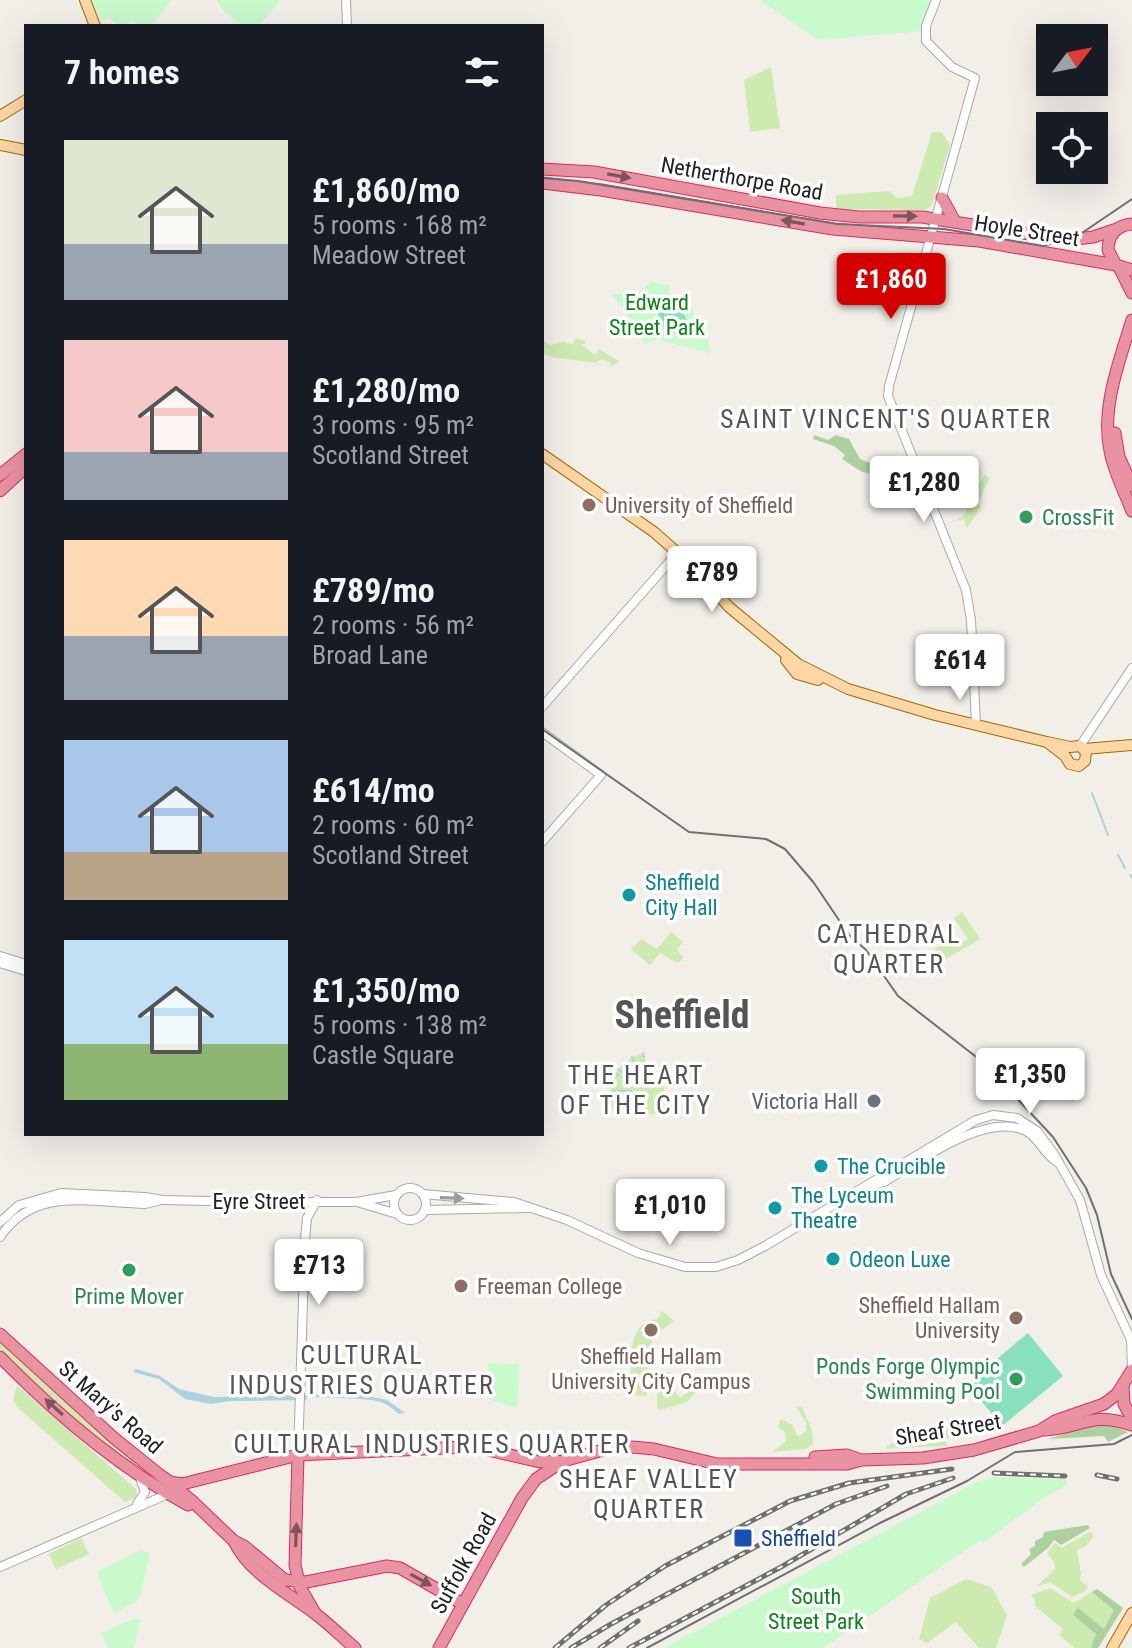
<!DOCTYPE html>
<meta charset="utf-8">
<style>
:root{--surface:#171b24;--page:#242831;--text:#f1f3f6;--muted:#9ea1a6;--accent:#d40000}
body{margin:0;font-family:"Roboto Condensed",sans-serif;background:var(--page);color:var(--text);height:100vh;display:flex;flex-direction:column;font-size:30px;white-space:nowrap}
*{box-sizing:border-box;margin:0}
p{font-size:26px;color:var(--muted)}
.icon{flex:none;width:44px;height:44px;fill:none;stroke:currentColor;stroke-width:2;stroke-linecap:round;stroke-linejoin:round}
.map{position:relative;flex:1;overflow:hidden}
.side{position:absolute;left:24px;top:24px;width:520px;height:1112px;display:flex;flex-direction:column;background:var(--surface);border-radius:0px;box-shadow:0 8px 32px #0002}
.side>*{flex:none}
.needle{width:52px;rotate:58deg}
.tools{position:absolute;left:1036px;top:24px;display:grid;gap:16px}
.tools a{display:grid;place-items:center;width:72px;height:72px;border-radius:0px;background:var(--surface);box-shadow:0 8px 32px #0002;font-size:40px}
.price{position:absolute;translate:-50% -68px;padding:0 18px;border-radius:8px;background:#fff;color:#222;font-size:26px;line-height:52px;filter:drop-shadow(0 2px 4px #0008)}
.price::after{content:'';position:absolute;left:50%;top:48px;width:24px;height:18px;margin-left:-12px;background:inherit;clip-path:polygon(0 0,100% 0,50% 100%)}
.price.on{background:var(--accent);color:#fff}
ul{padding:0;list-style:none}
li{display:flex;align-items:center;gap:24px;height:200px;padding:0 40px}
li span{display:grid;place-items:center;flex:none;width:224px;height:160px;border-radius:0px;color:#555}
li>.icon{margin-inline-start:auto}
span .icon{width:96px;height:96px;fill:#fffc;stroke-width:1}
li b{font-size:34px}
h2{display:flex;justify-content:space-between;align-items:center;height:96px;padding:0 40px;font-size:34px}
.map>svg:first-child{display:block}
.grass{fill:#cdebb0}
.forest{fill:#add19e}
.park{fill:#c8facc}
.pitch{fill:#88e0be}
.water{fill:#aad3df}
.lines{fill:none;stroke-linecap:round;stroke-linejoin:round}
.stream{stroke:#aad3df;stroke-width:2}
.minor-casing{stroke:#a9a9a9;stroke-width:10}
.major-casing{stroke:#a06b00;stroke-width:12}
.highway-casing{stroke:#dc2a67;stroke-width:13}
.minor{stroke:#fff;stroke-width:8}
.major{stroke:#fcd6a4;stroke-width:10}
.highway{stroke:#e892a2;stroke-width:11}
.tram{stroke:#707070;stroke-width:2}
.rail-casing{stroke:#707070;stroke-width:5}
.rail{stroke:#fff;stroke-width:2;stroke-dasharray:6;stroke-linecap:butt}
.oneway{fill:#7b545c}
.oneway2{fill:#9c9c9c}
.education-dot{fill:#8d6e63;stroke:#fff;stroke-width:3}
.leisure-dot{fill:#2e9e5b;stroke:#fff;stroke-width:3}
.culture-dot{fill:#0f9aa8;stroke:#fff;stroke-width:3}
.worship-dot{fill:#6b7280;stroke:#fff;stroke-width:3}
.transit-dot{fill:#1a4fb4;stroke:#fff;stroke-width:3}
.labels{text-anchor:middle;stroke-width:7;stroke-linejoin:round;paint-order:stroke}
.street-label{font-size:22px;fill:#222;stroke:#fff}
.park-label{font-size:22px;fill:#0c8416;stroke:#fff}
.education-label{font-size:22px;fill:#785e54;stroke:#fff;text-anchor:start}
.leisure-label{font-size:22px;fill:#27864d;stroke:#fff;text-anchor:start}
.culture-label{font-size:22px;fill:#0d838f;stroke:#fff;text-anchor:start}
.worship-label{font-size:22px;fill:#5b616d;stroke:#fff;text-anchor:end}
.transit-label{font-size:22px;fill:#164399;stroke:#fff;text-anchor:start}
.quarter-label{font-size:26px;letter-spacing:2px;fill:#555;stroke:#fff}
.town-label{font-size:38px;font-weight:bold;fill:#555;stroke:#fff}
</style>
<div class="map">
<svg width="1132" height="1648" viewBox="0 0 1132 1648">
<rect width="100%" height="100%" fill="#f2efe9"/>
<g class="grass">
<polygon points="771,67 780,128 750,132 744,80"/>
<polygon points="932,132 942,132 950,145 932,205 926,210 836,209 836,195 889,191 897,198 912,196"/>
<polygon points="576,338 587,342 582,345 595,355 599,349 619,361 618,363 610,366 610,362 601,359 596,363 551,357 542,353 542,339 550,345 563,342 572,344"/>
<path d="M 956,459 C 959,471 962,486 973,493 L 993,462 L 985,475 L 990,478 L 977,503 L 981,507 L 967,528 L 964,519 L 949,523 L 964,516 L 969,503 L 951,463 Z"/>
<polygon points="962,912 980,939 925,971 921,971 917,963 949,938 955,947 968,939 954,918"/>
<polygon points="671,932 683,942 677,950 683,958 680,962 675,962 660,953 650,965 631,949 641,939 657,949"/>
<path d="M 641,1053 L 652,1072 L 657,1073 L 663,1084 L 668,1106 L 663,1113 L 615,1116 C 603,1088 614,1064 641,1053 Z"/>
<path d="M 662,1311 L 674,1321 L 653,1336 L 649,1358 L 641,1359 L 641,1365 L 649,1365 L 647,1396 L 631,1395 C 632,1371 624,1320 658,1319 Z"/>
<path d="M 0,1339 L 46,1385 L 152,1478 C 102,1448 41,1391 0,1349 Z"/>
<polygon points="658,1370 672,1373 678,1381 671,1387 680,1398 713,1373 687,1402 660,1410 657,1408"/>
<polygon points="17,1385 136,1489 137,1497 125,1502 17,1407 13,1400"/>
<polygon points="796,1407 802,1407 812,1430 813,1444 806,1449 773,1452 786,1441 785,1432 778,1427 781,1419 792,1425 798,1437 807,1430 805,1426 807,1424"/>
<polygon points="972,1421 973,1424 945,1440 948,1446 855,1450 884,1449 895,1441"/>
<polygon points="1091,1531 1093,1537 1086,1546 1077,1550 1081,1573 1080,1580 1088,1587 1084,1592 1072,1597 1050,1582 1036,1587 1055,1569 1054,1562 1047,1553 1055,1543 1062,1548"/>
<polygon points="81,1538 89,1554 56,1569 49,1554"/>
<polygon points="966,1579 991,1587 1007,1615 996,1648 979,1648 956,1622 927,1643 919,1639 930,1598"/>
<polygon points="1050,1588 1074,1603 1097,1589 1123,1608 1098,1648 1075,1648 1059,1635 1063,1629 1035,1606 1035,1600 1031,1595"/>
</g>
<g class="forest">
<polygon points="814,435 828,440 836,435 849,439 860,459 880,467 908,504 898,506 874,474 862,472 842,459 845,455 834,446 813,439"/>
<polygon points="1101,1421 1128,1432 1108,1442 1104,1436 1048,1439"/>
<polygon points="1088,1525 1090,1528 1061,1545 1054,1540 1048,1548 1024,1567 1021,1564 1031,1554 1029,1549 1035,1546 1035,1541 1043,1537 1044,1532"/>
<polygon points="1097,1589 1123,1608 1098,1648 1091,1648 1096,1634 1073,1615 1078,1608 1104,1629 1114,1610 1092,1592"/>
</g>
<g class="park">
<polygon points="91,0 172,0 150,26 139,26 133,21 120,26 109,18 101,21"/>
<polygon points="217,0 280,0 259,26 242,26 223,10"/>
<polygon points="760,0 936,0 923,31 818,40"/>
<polygon points="652,282 669,285 670,296 687,299 709,344 710,353 657,339 644,345 641,333 611,294 636,294"/>
<polygon points="488,1363 519,1364 517,1408 489,1399"/>
<path d="M 995,1477 C 1022,1477 1040,1479 1065,1479 L 1068,1484 L 1039,1501 L 983,1543 L 980,1540 L 823,1648 L 664,1648 L 977,1482 Z"/>
<polygon points="140,1550 150,1553 140,1597 135,1603 113,1613 97,1572"/>
<polygon points="135,1618 140,1620 134,1648 109,1648 101,1633"/>
</g>
<g class="pitch">
<path d="M 668,304 C 680,306 688,315 687,328 L 683,333 L 670,333 L 659,322 L 658,310 L 661,306 Z"/>
<polygon points="1028,1333 1063,1376 1002,1426 967,1384"/>
</g>
<path class="water" d="M 136,1369 L 160,1376 L 179,1389 L 214,1397 L 359,1394 L 387,1400 L 405,1413 L 399,1414 C 394,1410 389,1405 383,1403 C 371,1397 321,1398 307,1397 L 306,1400 L 230,1401 L 211,1404 L 185,1399 L 159,1379 L 133,1372 Z"/>
<g class="lines">
<g class="stream">
<polyline points="1092,793 1108,835"/>
<polyline points="1118,855 1125,868"/>
<polyline points="1130,875 1132,878"/>
<polyline points="643,1053 644,1057"/>
<polyline points="632,1057 634,1061"/>
<polyline points="644,1061 648,1074"/>
<polyline points="635,1063 641,1075"/>
<polyline points="618,1069 622,1072"/>
<polyline points="615,1073 619,1076"/>
<polyline points="624,1073 635,1081"/>
<polyline points="622,1077 633,1084"/>
<polyline points="618,1091 631,1091"/>
<polyline points="610,1092 615,1091"/>
<polyline points="619,1096 631,1094"/>
<polyline points="611,1097 616,1096"/>
<polyline points="624,1109 634,1101"/>
<polyline points="641,1113 642,1108"/>
<polyline points="617,1115 622,1111"/>
</g>
<defs>
<g id="minor">
<polyline points="346,0 347,26"/>
<polyline points="936,0 926,26 926,41 952,67 975,78 889,386 888,396 966,590 971,620 976,724"/>
<polyline points="542,707 678,552"/>
<polyline points="542,732 601,775 542,842"/>
<polyline points="1080,746 1132,668"/>
<polyline points="0,956 26,964"/>
<polyline points="0,963 26,971"/>
<path d="M 874,1184 L 884,1182 C 918,1162 986,1111 1026,1131 C 1039,1138 1044,1154 1057,1162"/>
<circle cx="410" cy="1204" r="16"/>
<polyline points="423,1194 514,1202 567,1220 638,1253 685,1267 716,1267 738,1260 765,1246 976,1120 993,1115 1017,1118 1037,1131 1054,1154 1080,1200 1101,1275 1131,1340 1132,1371"/>
<polyline points="357,1202 397,1214"/>
<polyline points="425,1210 528,1208"/>
<polyline points="0,1222 19,1205 61,1193 145,1197 163,1200 253,1202 356,1202 396,1195"/>
<path d="M 0,1237 C 35,1185 92,1203 145,1204 L 158,1201"/>
<polyline points="298,1455 305,1240 307,1218 317,1200"/>
<polyline points="137,1504 145,1492 140,1478"/>
<polyline points="0,1567 168,1494"/>
</g>
<g id="major">
<polyline points="85,0 95,26"/>
<polyline points="0,116 26,100"/>
<polyline points="0,145 26,150"/>
<polyline points="542,454 654,532 691,565 729,607 798,664 848,689 935,715 1047,742 1070,747 1080,746 1086,752 1085,761 1079,766 1070,764 1065,756 1047,742"/>
<polyline points="786,660 797,674 818,680"/>
<polyline points="1084,749 1132,745"/>
<polyline points="1112,1648 1132,1613"/>
</g>
<g id="highway">
<polyline points="542,169 594,172 820,213 859,217 922,217 1068,240 1093,237 1117,229"/>
<polyline points="542,183 601,190 833,229 979,241 1116,265"/>
<polyline points="942,198 954,220"/>
<path d="M 1132,224 C 1117,225 1108,235 1108,250 L 1116,265 L 1132,270"/>
<polyline points="1119,267 1132,293"/>
<path d="M 1132,320 C 1119,362 1101,408 1110,451 C 1114,472 1124,491 1132,511"/>
<polyline points="1115,433 1119,457 1132,486"/>
<polyline points="0,475 26,454"/>
<polyline points="0,491 26,467"/>
<polyline points="0,1334 114,1438 191,1500 234,1541 244,1546 285,1580 306,1582 387,1566 400,1568 463,1604"/>
<path d="M 0,1357 C 56,1414 118,1467 188,1505"/>
<polyline points="1123,1386 1124,1404 1132,1419"/>
<path d="M 1044,1430 C 1083,1428 1089,1411 1132,1425"/>
<polyline points="298,1455 295,1565 300,1587 315,1613"/>
<polyline points="815,1457 847,1455 861,1460"/>
<polyline points="161,1476 170,1482 182,1484 298,1455 465,1447 480,1448 540,1462 563,1461 607,1449 632,1447 654,1449 717,1464 847,1464 861,1460 923,1458 974,1450 1039,1431 1055,1421 1104,1404 1117,1394 1132,1370"/>
<path d="M 234,1541 C 249,1574 290,1594 317,1615 C 330,1625 342,1637 355,1648"/>
<polyline points="439,1648 522,1498 536,1479 563,1461"/>
</g>
</defs>
<use href="#minor" class="minor-casing"/>
<use href="#major" class="major-casing"/>
<use href="#highway" class="highway-casing"/>
<use href="#minor" class="minor"/>
<use href="#major" class="major"/>
<use href="#highway" class="highway"/>
<g class="tram">
<polyline points="542,178 578,181 837,224 944,229 1043,246 1076,237 1132,199"/>
<polyline points="542,729 689,832 766,839 785,849 814,883 849,935 866,950 898,996 984,1063 1053,1137 1086,1188 1097,1215 1111,1274 1132,1319"/>
<polyline points="647,1648 880,1523 967,1481 1015,1452 1114,1444 1132,1435"/>
</g>
<defs>
<g id="rail">
<polyline points="994,1473 1065,1476"/>
<polyline points="1097,1475 1117,1479"/>
<polyline points="555,1648 606,1605 665,1566 790,1501 849,1483 952,1469"/>
<polyline points="571,1648 611,1624 836,1504 887,1486"/>
<polyline points="600,1648 638,1621"/>
<polyline points="629,1648 781,1567 906,1494 953,1478"/>
</g>
</defs>
<use href="#rail" class="rail-casing"/>
<use href="#rail" class="rail"/>
</g>
<defs><path id="oneway-solid" d="M-6-.8H1V-3.2L6.5 0L1 3.2V.8H-6Z" transform="scale(2)"/></defs>
<g class="oneway">
<use href="#oneway-solid" transform="translate(619 176) rotate(10)"/>
<use href="#oneway-solid" transform="translate(905 216) rotate(1)"/>
<use href="#oneway-solid" transform="translate(793 222) rotate(-170)"/>
<use href="#oneway-solid" transform="translate(54 1407) rotate(-138)"/>
<use href="#oneway-solid" transform="translate(296 1535) rotate(-88)"/>
<use href="#oneway-solid" transform="translate(421 1580) rotate(29)"/>
</g>
<use class="oneway2" href="#oneway-solid" transform="translate(452 1198) rotate(2)"/>
<g class="education-dot">
<circle cx="589" cy="505" r="8"/>
<circle cx="461" cy="1286" r="8"/>
<circle cx="1016" cy="1318" r="8"/>
<circle cx="651" cy="1330" r="8"/>
</g>
<g class="leisure-dot">
<circle cx="1026" cy="517" r="8"/>
<circle cx="129" cy="1270" r="8"/>
<circle cx="1016" cy="1379" r="8"/>
</g>
<g class="culture-dot">
<circle cx="629" cy="895" r="8"/>
<circle cx="821" cy="1166" r="8"/>
<circle cx="775" cy="1208" r="8"/>
<circle cx="833" cy="1259" r="8"/>
</g>
<circle class="worship-dot" cx="874" cy="1101" r="8"/>
<rect class="transit-dot" x="733" y="1528" width="20" height="20" rx="4"/>
<g class="labels">
<g class="street-label">
<text transform="translate(742 178) rotate(10)" y="8">Netherthorpe Road</text>
<text transform="translate(1027 230) rotate(9)" y="8">Hoyle Street</text>
<text x="259" y="1209">Eyre Street</text>
<text transform="translate(111 1407) rotate(41)" y="8">St Mary's Road</text>
<text transform="translate(948 1429) rotate(-9)" y="8">Sheaf Street</text>
<text transform="translate(463 1563) rotate(-61)" y="8">Suffolk Road</text>
</g>
<g class="park-label">
<text x="657" y="310">Edward<tspan x="657" dy="25">Street Park</tspan></text>
<text x="816" y="1604">South<tspan x="816" dy="25">Street Park</tspan></text>
</g>
<g class="education-label">
<text x="605" y="513">University of Sheffield</text>
<text x="477" y="1294">Freeman College</text>
<text x="1000" y="1313" text-anchor="end">Sheffield Hallam<tspan x="1000" dy="25">University</tspan></text>
<text x="651" y="1364" text-anchor="middle">Sheffield Hallam<tspan x="651" dy="25">University City Campus</tspan></text>
</g>
<g class="leisure-label">
<text x="1042" y="525">CrossFit</text>
<text x="129" y="1304" text-anchor="middle">Prime Mover</text>
<text x="1000" y="1374" text-anchor="end">Ponds Forge Olympic<tspan x="1000" dy="25">Swimming Pool</tspan></text>
</g>
<g class="culture-label">
<text x="645" y="890">Sheffield<tspan x="645" dy="25">City Hall</tspan></text>
<text x="837" y="1174">The Crucible</text>
<text x="791" y="1203">The Lyceum<tspan x="791" dy="25">Theatre</tspan></text>
<text x="849" y="1267">Odeon Luxe</text>
</g>
<g class="worship-label">
<text x="858" y="1109">Victoria Hall</text>
</g>
<g class="transit-label">
<text x="761" y="1546">Sheffield</text>
</g>
<g class="quarter-label">
<text x="886" y="428">SAINT VINCENT'S QUARTER</text>
<text x="889" y="943">CATHEDRAL<tspan x="889" dy="30">QUARTER</tspan></text>
<text x="636" y="1084">THE HEART<tspan x="636" dy="30">OF THE CITY</tspan></text>
<text x="362" y="1364">CULTURAL<tspan x="362" dy="30">INDUSTRIES QUARTER</tspan></text>
<text x="432" y="1453">CULTURAL INDUSTRIES QUARTER</text>
<text x="649" y="1488">SHEAF VALLEY<tspan x="649" dy="30">QUARTER</tspan></text>
</g>
<g class="town-label">
<text x="682" y="1028">Sheffield</text>
</g>
</g>
</svg>
<div class="tools">
<a><svg class="needle" viewBox="-14 -14 28 28"><path d="M0-13l5 13h-10z" fill="#e53935"/><path d="M0 13l5-13h-10z" fill="#9ea1a6"/></svg></a>
<a><svg class="icon" aria-label="locate" viewBox="0 0 24 24"><circle cx="12" cy="12" r="6"/><path d="M12 2v4M12 18v4M2 12h4M18 12h4"/></svg></a>
</div>
<b class="price on" style="left:891px;top:321px">£1,860</b>
<b class="price" style="left:924px;top:524px">£1,280</b>
<b class="price" style="left:712px;top:614px">£789</b>
<b class="price" style="left:960px;top:702px">£614</b>
<b class="price" style="left:1030px;top:1116px">£1,350</b>
<b class="price" style="left:670px;top:1247px">£1,010</b>
<b class="price" style="left:319px;top:1307px">£713</b>
<section class="side">
<h2>7 homes<svg class="icon" aria-label="filters" viewBox="0 0 24 24"><path d="M4 7h16M4 17h16"/><circle cx="9" cy="7" r="2"/><circle cx="15" cy="17" r="2"/></svg></h2>
<ul>
<li><span style="background:linear-gradient(#dfe7d0 65%,#9aa5b1 0)"><svg class="icon" aria-label="home" viewBox="0 0 24 24"><path d="M3 11l9-7 9 7M6 9v11h12V9"/></svg></span><div><b>£1,860/mo</b><p>5 rooms · 168 m²</p><p>Meadow Street</p></div></li>
<li><span style="background:linear-gradient(#f6c9c9 70%,#9aa5b1 0)"><svg class="icon" aria-label="home" viewBox="0 0 24 24"><path d="M3 11l9-7 9 7M6 9v11h12V9"/></svg></span><div><b>£1,280/mo</b><p>3 rooms · 95 m²</p><p>Scotland Street</p></div></li>
<li><span style="background:linear-gradient(#ffd9b3 60%,#9aa5b1 0)"><svg class="icon" aria-label="home" viewBox="0 0 24 24"><path d="M3 11l9-7 9 7M6 9v11h12V9"/></svg></span><div><b>£789/mo</b><p>2 rooms · 56 m²</p><p>Broad Lane</p></div></li>
<li><span style="background:linear-gradient(#a9c7e8 70%,#b9a48a 0)"><svg class="icon" aria-label="home" viewBox="0 0 24 24"><path d="M3 11l9-7 9 7M6 9v11h12V9"/></svg></span><div><b>£614/mo</b><p>2 rooms · 60 m²</p><p>Scotland Street</p></div></li>
<li><span style="background:linear-gradient(#bfe0f5 65%,#8fb573 0)"><svg class="icon" aria-label="home" viewBox="0 0 24 24"><path d="M3 11l9-7 9 7M6 9v11h12V9"/></svg></span><div><b>£1,350/mo</b><p>5 rooms · 138 m²</p><p>Castle Square</p></div></li>
</ul>
</section>
</div>
